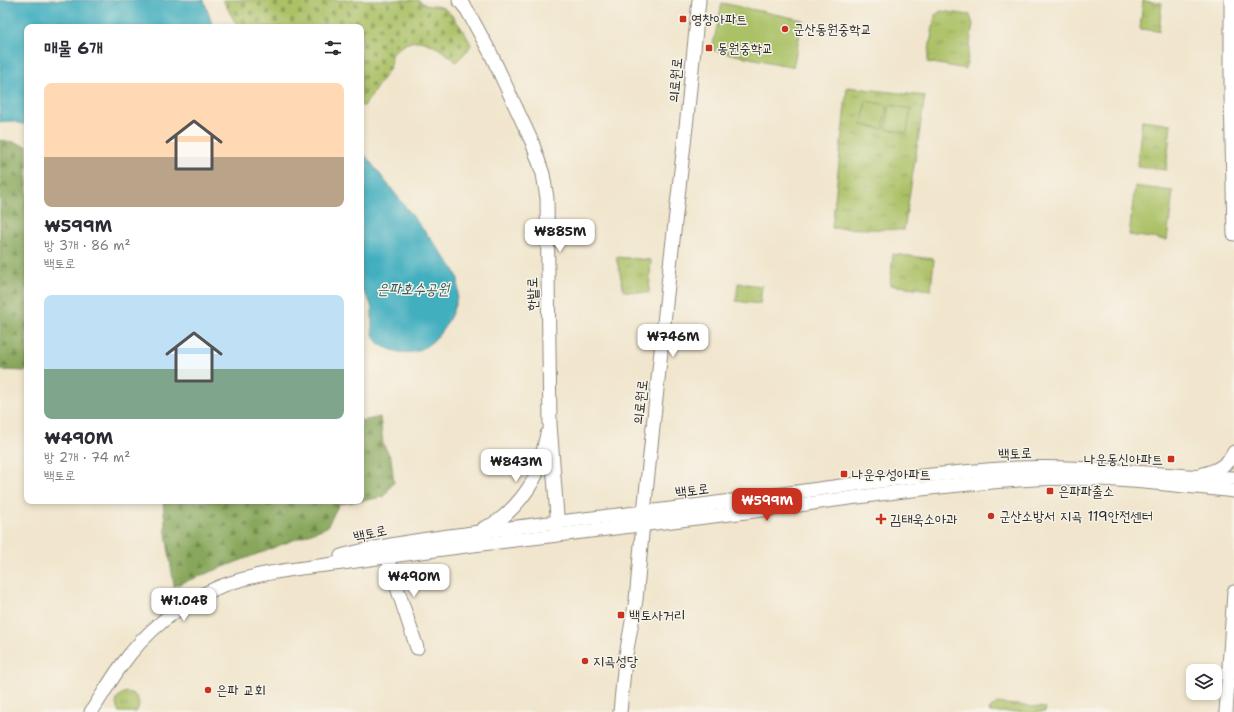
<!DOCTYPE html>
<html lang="ko">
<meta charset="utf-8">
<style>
:root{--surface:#fff;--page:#f7f7f7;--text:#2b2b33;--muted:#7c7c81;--accent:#c8321e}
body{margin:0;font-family:"Shantell Sans","Poor Story",sans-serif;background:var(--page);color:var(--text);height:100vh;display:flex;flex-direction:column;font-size:15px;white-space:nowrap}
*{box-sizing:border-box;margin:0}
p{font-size:13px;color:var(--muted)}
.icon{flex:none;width:22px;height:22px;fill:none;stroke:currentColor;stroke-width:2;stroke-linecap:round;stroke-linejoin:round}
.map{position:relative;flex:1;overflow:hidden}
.drawer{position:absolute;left:24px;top:24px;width:340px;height:480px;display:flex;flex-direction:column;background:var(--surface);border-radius:8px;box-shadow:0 2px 6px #0003}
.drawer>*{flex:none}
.buttons{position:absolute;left:1186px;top:664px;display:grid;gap:8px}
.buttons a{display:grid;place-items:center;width:36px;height:36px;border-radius:8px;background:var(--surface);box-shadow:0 2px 6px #0003;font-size:20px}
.price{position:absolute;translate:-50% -34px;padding:0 9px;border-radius:8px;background:#fff;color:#222;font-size:13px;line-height:26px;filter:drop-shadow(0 1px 2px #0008)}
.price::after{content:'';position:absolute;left:50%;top:24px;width:12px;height:9px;margin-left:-6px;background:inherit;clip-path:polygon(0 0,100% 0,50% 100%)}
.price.selected{background:var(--accent);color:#fff}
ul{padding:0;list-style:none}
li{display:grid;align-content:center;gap:8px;height:212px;padding:0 20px}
li span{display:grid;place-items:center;height:124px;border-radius:8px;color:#555}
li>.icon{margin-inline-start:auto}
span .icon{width:72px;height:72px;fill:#fffc;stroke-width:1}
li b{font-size:17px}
h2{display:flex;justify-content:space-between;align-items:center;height:48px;padding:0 20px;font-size:17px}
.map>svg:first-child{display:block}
.forest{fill:url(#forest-firs);stroke:#5a6943}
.cemetery{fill:url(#cemetery-stones);stroke:#6b7648}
.park{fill:url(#park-tufts);stroke:#6b7648}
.pitch{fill:#abc166;stroke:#6b7648}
.water{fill:#42afbf;stroke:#366d75}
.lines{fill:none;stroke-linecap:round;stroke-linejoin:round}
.minor-casing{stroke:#8e887c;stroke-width:15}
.minor{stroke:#fff;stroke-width:13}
.poi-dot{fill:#c8321e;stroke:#f7f3e8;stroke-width:1.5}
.labels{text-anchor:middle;stroke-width:3;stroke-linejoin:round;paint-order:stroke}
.poi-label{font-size:14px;fill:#2b2b2b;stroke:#f7f3e8;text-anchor:start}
.street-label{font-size:14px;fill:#2b2b2b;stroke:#f7f3e8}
.water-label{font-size:15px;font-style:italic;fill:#33595f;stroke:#f7f3e8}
</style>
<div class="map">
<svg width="1234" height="712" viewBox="0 0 1234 712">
<defs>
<pattern id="forest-firs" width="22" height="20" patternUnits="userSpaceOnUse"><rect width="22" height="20" fill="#88a75b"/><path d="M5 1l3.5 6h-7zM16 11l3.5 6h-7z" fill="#6f884b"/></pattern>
<pattern id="cemetery-stones" width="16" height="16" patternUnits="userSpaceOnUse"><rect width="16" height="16" fill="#abc166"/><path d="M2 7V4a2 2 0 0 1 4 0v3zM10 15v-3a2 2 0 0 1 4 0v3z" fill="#8b9d54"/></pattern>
<pattern id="park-tufts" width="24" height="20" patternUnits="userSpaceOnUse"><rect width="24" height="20" fill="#abc166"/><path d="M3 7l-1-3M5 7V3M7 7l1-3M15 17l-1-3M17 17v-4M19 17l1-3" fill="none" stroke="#8b9d54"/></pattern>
</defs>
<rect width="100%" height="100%" fill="#f7f3e8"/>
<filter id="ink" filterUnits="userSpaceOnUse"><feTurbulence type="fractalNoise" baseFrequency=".025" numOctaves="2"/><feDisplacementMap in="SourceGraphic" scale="8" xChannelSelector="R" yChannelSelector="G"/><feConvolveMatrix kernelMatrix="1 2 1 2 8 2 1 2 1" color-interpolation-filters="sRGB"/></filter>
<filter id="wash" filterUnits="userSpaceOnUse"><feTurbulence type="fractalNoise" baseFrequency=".012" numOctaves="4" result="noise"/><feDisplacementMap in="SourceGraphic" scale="16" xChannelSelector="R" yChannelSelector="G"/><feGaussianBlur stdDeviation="0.9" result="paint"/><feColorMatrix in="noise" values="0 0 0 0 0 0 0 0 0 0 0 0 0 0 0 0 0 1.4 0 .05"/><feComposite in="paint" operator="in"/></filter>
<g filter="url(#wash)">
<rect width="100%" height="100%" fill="#f1e6cd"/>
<g class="forest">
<polygon points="0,140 13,142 27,146 27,371 0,370"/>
<polygon points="380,417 383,444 391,458 394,482 383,497 361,501 361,419 362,421"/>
<polygon points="163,501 360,501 339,504 327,527 174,586 166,533"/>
</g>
<path class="cemetery" d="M 223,0 L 277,0 L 279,1 L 283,0 L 418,0 C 421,2 424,4 426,5 C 433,7 439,5 445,9 C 453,15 468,36 471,45 L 467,51 L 456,62 C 448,54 430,41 418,41 C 407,41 398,48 391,55 L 390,68 L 364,106 L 361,106 L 361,27 L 239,27 L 235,22 Z"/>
<g class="park">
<polygon points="1143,1 1162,3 1159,31 1140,29"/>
<polygon points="941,11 970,15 973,24 966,69 927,62 935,15"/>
<polygon points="847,87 925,96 904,230 832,228"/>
<polygon points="1142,120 1171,124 1166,170 1137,167"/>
<polygon points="893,254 934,259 931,290 890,285"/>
<polygon points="616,257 651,260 649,293 624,291"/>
<polygon points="738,283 762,286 760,304 736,301"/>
<path d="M 127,692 C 138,694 142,703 136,712 L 119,712 C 113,703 117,694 127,692 Z"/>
<polygon points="997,703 1046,708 1045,712 989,712 990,709"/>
</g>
<g class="pitch">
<polygon points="722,3 803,20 793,67 712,50"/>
<polygon points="866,101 887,105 883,129 862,125"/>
<polygon points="890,105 911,109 907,133 886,129"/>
<polygon points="1135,186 1173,191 1167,240 1129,235"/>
</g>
<g class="water">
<polygon points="0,0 204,0 213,27 27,27 27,125 11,121 0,122"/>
<path d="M 361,150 L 451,265 C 454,270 457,274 458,279 C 461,304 443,340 419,350 C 411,354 399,353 392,350 C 387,348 382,346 378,343 C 368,335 374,316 371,305 C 369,299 365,294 361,289 Z"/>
</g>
</g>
<g filter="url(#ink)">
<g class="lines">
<defs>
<g id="minor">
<polyline points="459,0 467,10 491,54 532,142 543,174 547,198 550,424 558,529"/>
<polyline points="1231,0 1231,93 1234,234"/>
<path d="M 1203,474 C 1217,471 1228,465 1234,452"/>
<path d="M 484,528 C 504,522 527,494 536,475 C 541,462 544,447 547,434"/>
<polyline points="386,548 387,557 417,648"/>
<path d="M 341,556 C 382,545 424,539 465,534 C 525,525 585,519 645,512 C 769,498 893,475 1017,468 C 1090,465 1162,477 1234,478"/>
<path d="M 91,712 C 101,697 110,681 121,666 C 145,632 180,603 219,587 C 260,571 306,568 349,562 C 413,553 477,544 541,537 C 618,528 694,519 770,509 C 858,497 946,484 1035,479 C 1101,476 1168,484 1234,491"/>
<polyline points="620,712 625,660 636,600 644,512 670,266 687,118 699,0"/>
<polyline points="1226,712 1234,592"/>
</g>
</defs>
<use href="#minor" class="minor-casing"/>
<use href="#minor" class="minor"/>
</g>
</g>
<g class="poi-dot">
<rect x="679" y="15" width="8" height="8" rx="2"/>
<circle cx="785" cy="29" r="4"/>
<rect x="705" y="44" width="8" height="8" rx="2"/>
<rect x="1167" y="455" width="8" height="8" rx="2"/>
<rect x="840" y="470" width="8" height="8" rx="2"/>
<rect x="1046" y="487" width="8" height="8" rx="2"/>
<circle cx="991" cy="516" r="4"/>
<path d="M879 513h4v4h4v4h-4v4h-4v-4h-4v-4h4z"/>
<rect x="617" y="611" width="8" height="8" rx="2"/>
<circle cx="585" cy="661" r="4"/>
<circle cx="208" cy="690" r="4"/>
</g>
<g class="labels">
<g class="poi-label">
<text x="691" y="24">영창아파트</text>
<text x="793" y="34">군산동원중학교</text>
<text x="717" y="53">동원중학교</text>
<text x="1163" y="464" text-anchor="end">나운동신아파트</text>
<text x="852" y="479">나운우성아파트</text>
<text x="1058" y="496">은파파출소</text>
<text x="999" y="521">군산소방서 지곡 119안전센터</text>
<text x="890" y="524">김태욱소아과</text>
<text x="629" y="620">백토사거리</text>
<text x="593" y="666">지곡성당</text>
<text x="216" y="695">은파 교회</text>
</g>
<g class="street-label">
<text transform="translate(675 80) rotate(-85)" y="5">의료원로</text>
<text transform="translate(532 294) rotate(-91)" y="5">한밭로</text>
<text transform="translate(640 402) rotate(-84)" y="5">의료원로</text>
<text transform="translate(1015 453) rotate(-2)" y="5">백토로</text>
<text transform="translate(692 490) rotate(-7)" y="5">백토로</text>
<text transform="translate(370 533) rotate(-12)" y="5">백토로</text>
</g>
<g class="water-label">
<text x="413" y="294">은파호수공원</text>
</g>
</g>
</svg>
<div class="buttons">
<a><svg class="icon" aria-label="layers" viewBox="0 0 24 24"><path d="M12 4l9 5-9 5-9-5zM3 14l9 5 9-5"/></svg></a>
</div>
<b class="price" style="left:560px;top:253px">₩885M</b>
<b class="price" style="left:673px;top:358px">₩746M</b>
<b class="price" style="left:516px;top:483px">₩843M</b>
<b class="price selected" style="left:767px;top:522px">₩599M</b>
<b class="price" style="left:414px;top:598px">₩490M</b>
<b class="price" style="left:184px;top:622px">₩1.04B</b>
<section class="drawer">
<h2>매물 6개<svg class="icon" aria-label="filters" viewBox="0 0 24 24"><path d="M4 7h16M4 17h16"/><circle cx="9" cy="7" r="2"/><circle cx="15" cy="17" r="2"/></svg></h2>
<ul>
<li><span style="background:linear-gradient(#ffd9b3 60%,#b9a48a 0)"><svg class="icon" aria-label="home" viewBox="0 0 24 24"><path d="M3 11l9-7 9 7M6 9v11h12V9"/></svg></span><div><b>₩599M</b><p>방 3개 · 86 m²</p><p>백토로</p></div></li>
<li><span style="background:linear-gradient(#bfe0f5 60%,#7fa58c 0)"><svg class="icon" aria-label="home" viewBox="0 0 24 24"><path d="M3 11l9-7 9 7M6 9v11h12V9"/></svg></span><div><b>₩490M</b><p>방 2개 · 74 m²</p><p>백토로</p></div></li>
</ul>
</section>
</div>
